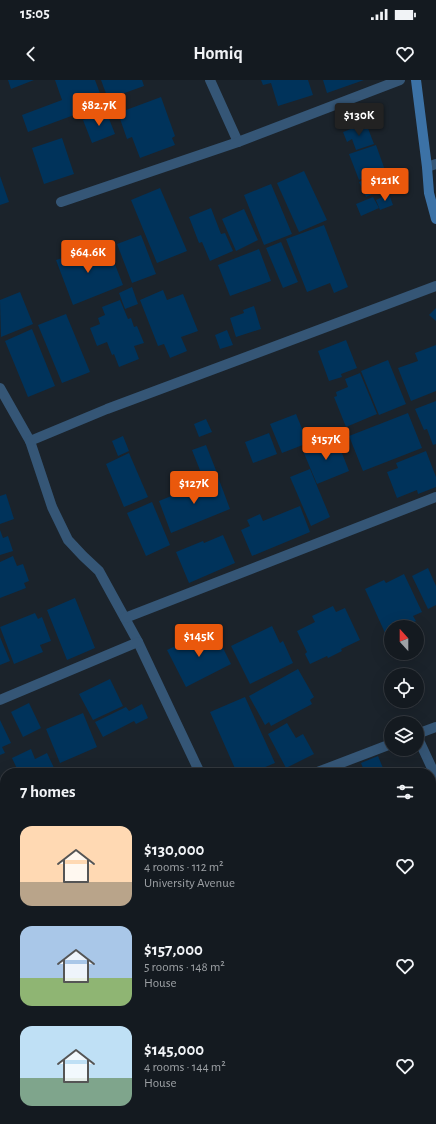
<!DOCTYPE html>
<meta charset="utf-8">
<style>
:root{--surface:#141a20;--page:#21272d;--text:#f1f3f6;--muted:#9da1a5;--line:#33383e;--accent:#ea580c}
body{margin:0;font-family:"Alegreya Sans",sans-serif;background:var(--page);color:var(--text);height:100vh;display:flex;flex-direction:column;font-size:15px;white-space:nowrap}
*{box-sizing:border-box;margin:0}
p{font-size:13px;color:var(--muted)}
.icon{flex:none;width:22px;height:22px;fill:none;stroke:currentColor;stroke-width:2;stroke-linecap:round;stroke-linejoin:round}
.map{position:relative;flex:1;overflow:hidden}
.sheet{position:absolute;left:0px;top:688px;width:436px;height:356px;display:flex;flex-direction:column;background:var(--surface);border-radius:16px 16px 0 0;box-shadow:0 4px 16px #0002,0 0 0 1px var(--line)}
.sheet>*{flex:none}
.needle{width:26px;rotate:339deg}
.buttons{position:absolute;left:384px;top:540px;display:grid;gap:8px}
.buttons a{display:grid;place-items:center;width:40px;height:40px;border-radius:50%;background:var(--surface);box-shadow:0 4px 16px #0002,0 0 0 1px var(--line);font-size:20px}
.price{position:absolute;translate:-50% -34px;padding:0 9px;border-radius:4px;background:var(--accent);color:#fff;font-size:13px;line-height:26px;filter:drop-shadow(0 1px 2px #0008)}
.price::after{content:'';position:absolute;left:50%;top:24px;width:12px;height:9px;margin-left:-6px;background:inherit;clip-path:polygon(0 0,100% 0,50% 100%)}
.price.on{background:#222;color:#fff}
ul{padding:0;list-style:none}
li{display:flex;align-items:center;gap:12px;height:100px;padding:0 20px}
li span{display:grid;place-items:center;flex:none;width:112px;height:80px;border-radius:12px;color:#555}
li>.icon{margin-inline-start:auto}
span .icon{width:48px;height:48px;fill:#fffc;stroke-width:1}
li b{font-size:17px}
h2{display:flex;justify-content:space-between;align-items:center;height:48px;padding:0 20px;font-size:17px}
.status{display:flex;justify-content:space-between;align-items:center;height:28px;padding:0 20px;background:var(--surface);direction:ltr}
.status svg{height:11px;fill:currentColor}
header{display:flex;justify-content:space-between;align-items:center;height:52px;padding:0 20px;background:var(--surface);font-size:18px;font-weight:600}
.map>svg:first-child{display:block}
.building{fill:#00335b}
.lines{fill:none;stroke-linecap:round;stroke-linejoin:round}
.street{stroke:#355676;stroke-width:10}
.secondary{stroke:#3c72a6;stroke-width:10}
</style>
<div class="status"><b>15:05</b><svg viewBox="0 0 49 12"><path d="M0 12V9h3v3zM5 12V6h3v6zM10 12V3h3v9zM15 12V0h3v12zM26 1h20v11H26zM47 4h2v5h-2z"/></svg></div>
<header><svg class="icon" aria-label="back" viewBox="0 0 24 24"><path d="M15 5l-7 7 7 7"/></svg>Homiq<svg class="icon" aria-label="heart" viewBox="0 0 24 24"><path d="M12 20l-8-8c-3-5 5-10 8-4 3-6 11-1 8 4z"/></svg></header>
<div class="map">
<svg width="436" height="1044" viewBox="0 0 436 1044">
<rect width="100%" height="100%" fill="#1b232b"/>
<g class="building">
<polygon points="8,0 34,0 11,9"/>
<polygon points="55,0 95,0 104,24 28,52 22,35 62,20"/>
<polygon points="101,0 142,0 144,6 108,19"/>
<polygon points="261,0 308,0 313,15 278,26 271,3 263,5"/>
<polygon points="323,0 364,0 327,13"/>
<polygon points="161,17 175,56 172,58 175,65 140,78 132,57 127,59 118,33"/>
<polygon points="106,31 115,54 92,63 83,40"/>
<polygon points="366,43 374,64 356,70 352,59 347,62 343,52"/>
<polygon points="62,58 74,94 44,104 32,68"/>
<polygon points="376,65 385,90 359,100 349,74"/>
<polygon points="386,90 392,104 366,117 359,102"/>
<polygon points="304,91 327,140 299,152 277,103"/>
<polygon points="0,96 9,122 0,125"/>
<polygon points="271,104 292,154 264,165 244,115"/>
<polygon points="160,108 187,171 157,183 131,120"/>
<polygon points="389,114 393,125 380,130 376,120"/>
<polygon points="373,117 379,128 361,136 356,124"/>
<polygon points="211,128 221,154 225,153 233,171 210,181 202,162 199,163 189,137"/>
<polygon points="244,129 258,160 236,171 222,139"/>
<polygon points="324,145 348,207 334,213 330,203 307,212 286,159"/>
<polygon points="141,155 156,194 132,203 117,164"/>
<polygon points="281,162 298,202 283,208 266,168"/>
<polygon points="90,163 91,166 94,165 99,178 111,174 123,205 73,225 56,180 65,177 64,174"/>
<polygon points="259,169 271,201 230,216 218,185"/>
<polygon points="132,207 138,224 125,229 119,213"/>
<polygon points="163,210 167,220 183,214 198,251 181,257 187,271 170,278 164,264 158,266 140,220"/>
<polygon points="20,212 33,244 1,257 0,220"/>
<polygon points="120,220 128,239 131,238 134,247 137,246 144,263 134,266 139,279 119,287 114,274 112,275 107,262 97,266 90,248 100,244 98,238 105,235 102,227"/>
<polygon points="254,226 261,249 236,257 230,238 244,233 243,230"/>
<polygon points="436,228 436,241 429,235"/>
<polygon points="66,234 90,292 62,303 38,245"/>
<polygon points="32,249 55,306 28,317 5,261"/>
<polygon points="227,250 233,265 220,269 215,255"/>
<polygon points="346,260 357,288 341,294 342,297 329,301 318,271"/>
<polygon points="436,265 436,311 411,321 398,288 418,281 415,273"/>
<polygon points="388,280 406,324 379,335 361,291"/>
<polygon points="360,293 377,334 346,347 334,317 337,316 336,312 348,307 345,299"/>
<polygon points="436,321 436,364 433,365 427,349 424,350 415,329"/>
<polygon points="408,333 422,368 363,391 349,356"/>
<polygon points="296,334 308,363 282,373 270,344"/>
<polygon points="206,339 212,352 199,357 194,344"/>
<polygon points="269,353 277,374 253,383 245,362"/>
<polygon points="123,356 129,371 118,376 112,361"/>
<polygon points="336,358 349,391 317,404 303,371"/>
<polygon points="206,365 217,393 203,398 192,370"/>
<polygon points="426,371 436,397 436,407 418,414 417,410 397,418 387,392 398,388 396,383"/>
<polygon points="129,373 148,417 124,427 106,384"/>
<polygon points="310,389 330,437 311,446 290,397"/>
<polygon points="218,397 230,429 171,453 159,421"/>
<polygon points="6,414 14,439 0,444 0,416"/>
<polygon points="152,422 170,465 146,476 127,433"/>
<polygon points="300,426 310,452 252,476 241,450 250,446 247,440 260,434 263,441"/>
<polygon points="0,450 3,458 8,456 13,471 0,475"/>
<polygon points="223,455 235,483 189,503 176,472 203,461 204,463"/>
<polygon points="13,476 17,486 23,484 29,501 24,503 26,508 0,518 0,482"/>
<polygon points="428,488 436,506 436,525 428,529 412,496"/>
<polygon points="404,494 422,532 413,536 416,541 404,547 391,547 391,553 386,555 365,509 384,500 386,503"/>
<polygon points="75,518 95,568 67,580 47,530"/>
<polygon points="333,526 336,532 345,528 360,560 341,569 342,571 328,578 327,576 310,584 305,574 307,572 297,551 315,542 312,536"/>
<polygon points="35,533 38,539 42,537 51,561 40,565 43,572 14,584 0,547"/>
<polygon points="272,546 280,563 283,561 293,583 250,604 231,566"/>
<polygon points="214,550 231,584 186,607 167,570 190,559 192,562"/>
<polygon points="0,557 10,581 0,585"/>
<polygon points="298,589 314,617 310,620 312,624 271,646 269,642 265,645 249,616"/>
<polygon points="110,599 123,626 93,640 79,614"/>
<polygon points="245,617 275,683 263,688 264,692 262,693 237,693 210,632"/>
<polygon points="29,623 41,648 23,657 11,632"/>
<polygon points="142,624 148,638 136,644 134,641 103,657 95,642 126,627 129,631"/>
<polygon points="83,633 97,667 60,683 46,649"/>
<polygon points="0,640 11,663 2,667 5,673 0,675"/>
<polygon points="287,643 296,658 303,654 314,674 286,688 268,654"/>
<polygon points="31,669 35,679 47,673 55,690 50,693 19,693 12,678"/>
<polygon points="378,676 383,688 370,693 365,693 361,683"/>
<polygon points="436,807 436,839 431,842 431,810"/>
<polygon points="5,858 5,890 0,891 0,860"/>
<polygon points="436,885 436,918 431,920 431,887"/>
<polygon points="436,925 436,949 431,937 431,927"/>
<polygon points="0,962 5,974 5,985 0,987"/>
<polygon points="431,976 436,988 436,989 431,991"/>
<polygon points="51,1039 70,1039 74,1044 45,1044"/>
<polygon points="116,1039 134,1039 129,1044 127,1044 123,1041 120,1043"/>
<polygon points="146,1039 156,1039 160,1044 140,1044"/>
<polygon points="158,1039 190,1039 193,1041 190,1044 163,1044"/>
<polygon points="256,1039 270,1039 263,1044 259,1044"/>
<polygon points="279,1039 318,1039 320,1044 281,1044"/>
<polygon points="380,1039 406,1039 409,1044 382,1044"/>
</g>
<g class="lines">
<g class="street">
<polyline points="210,0 238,62"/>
<polyline points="427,87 436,84"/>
<polyline points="61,122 238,62 400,0"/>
<polyline points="0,308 30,361 52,427 68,460 83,476 99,491 138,562 200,693"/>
<polyline points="30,361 107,329 436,206"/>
<polyline points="125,538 436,417"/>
<polyline points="0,620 138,562"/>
<polyline points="417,654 436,647"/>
<polyline points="417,656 436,697"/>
<polyline points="315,693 391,664"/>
<polyline points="0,997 5,995"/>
<polyline points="89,1039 93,1044"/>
<polyline points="356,1039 359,1044"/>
</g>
<polyline class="secondary" points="416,0 427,87 429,113 436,139"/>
</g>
</svg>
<div class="buttons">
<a><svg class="needle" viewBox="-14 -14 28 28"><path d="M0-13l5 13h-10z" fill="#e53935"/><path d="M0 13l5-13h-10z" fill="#9da1a5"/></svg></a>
<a><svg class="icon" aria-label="locate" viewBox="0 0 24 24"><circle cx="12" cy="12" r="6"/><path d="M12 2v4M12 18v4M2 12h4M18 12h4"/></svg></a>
<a><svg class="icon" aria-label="layers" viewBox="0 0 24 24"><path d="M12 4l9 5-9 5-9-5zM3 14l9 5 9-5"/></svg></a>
</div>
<b class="price" style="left:99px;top:47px">$82.7K</b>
<b class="price on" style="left:359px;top:57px">$130K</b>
<b class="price" style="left:385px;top:122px">$121K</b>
<b class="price" style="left:88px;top:194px">$64.6K</b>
<b class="price" style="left:326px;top:381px">$157K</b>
<b class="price" style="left:194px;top:425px">$127K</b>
<b class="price" style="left:199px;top:578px">$145K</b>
<section class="sheet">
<h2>7 homes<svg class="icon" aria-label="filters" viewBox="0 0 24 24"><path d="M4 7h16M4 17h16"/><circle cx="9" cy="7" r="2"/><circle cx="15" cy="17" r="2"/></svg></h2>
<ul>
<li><span style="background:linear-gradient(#ffd9b3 70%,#b9a48a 0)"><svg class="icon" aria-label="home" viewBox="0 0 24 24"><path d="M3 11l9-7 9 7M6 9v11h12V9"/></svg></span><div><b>$130,000</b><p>4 rooms · 112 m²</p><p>University Avenue</p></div><svg class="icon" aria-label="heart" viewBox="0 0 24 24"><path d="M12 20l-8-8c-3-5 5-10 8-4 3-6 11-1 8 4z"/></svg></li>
<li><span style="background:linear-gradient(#a9c7e8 65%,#8fb573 0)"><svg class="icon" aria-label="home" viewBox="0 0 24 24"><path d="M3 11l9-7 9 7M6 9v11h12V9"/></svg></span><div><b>$157,000</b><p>5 rooms · 148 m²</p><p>House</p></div><svg class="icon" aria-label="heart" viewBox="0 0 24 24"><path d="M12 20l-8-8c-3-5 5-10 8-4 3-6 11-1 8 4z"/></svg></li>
<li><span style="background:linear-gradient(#bfe0f5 65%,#7fa58c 0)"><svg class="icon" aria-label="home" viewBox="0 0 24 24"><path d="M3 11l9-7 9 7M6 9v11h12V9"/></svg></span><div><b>$145,000</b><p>4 rooms · 144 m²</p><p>House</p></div><svg class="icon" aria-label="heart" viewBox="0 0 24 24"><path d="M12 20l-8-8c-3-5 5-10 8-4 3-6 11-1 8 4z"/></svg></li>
</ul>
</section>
</div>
